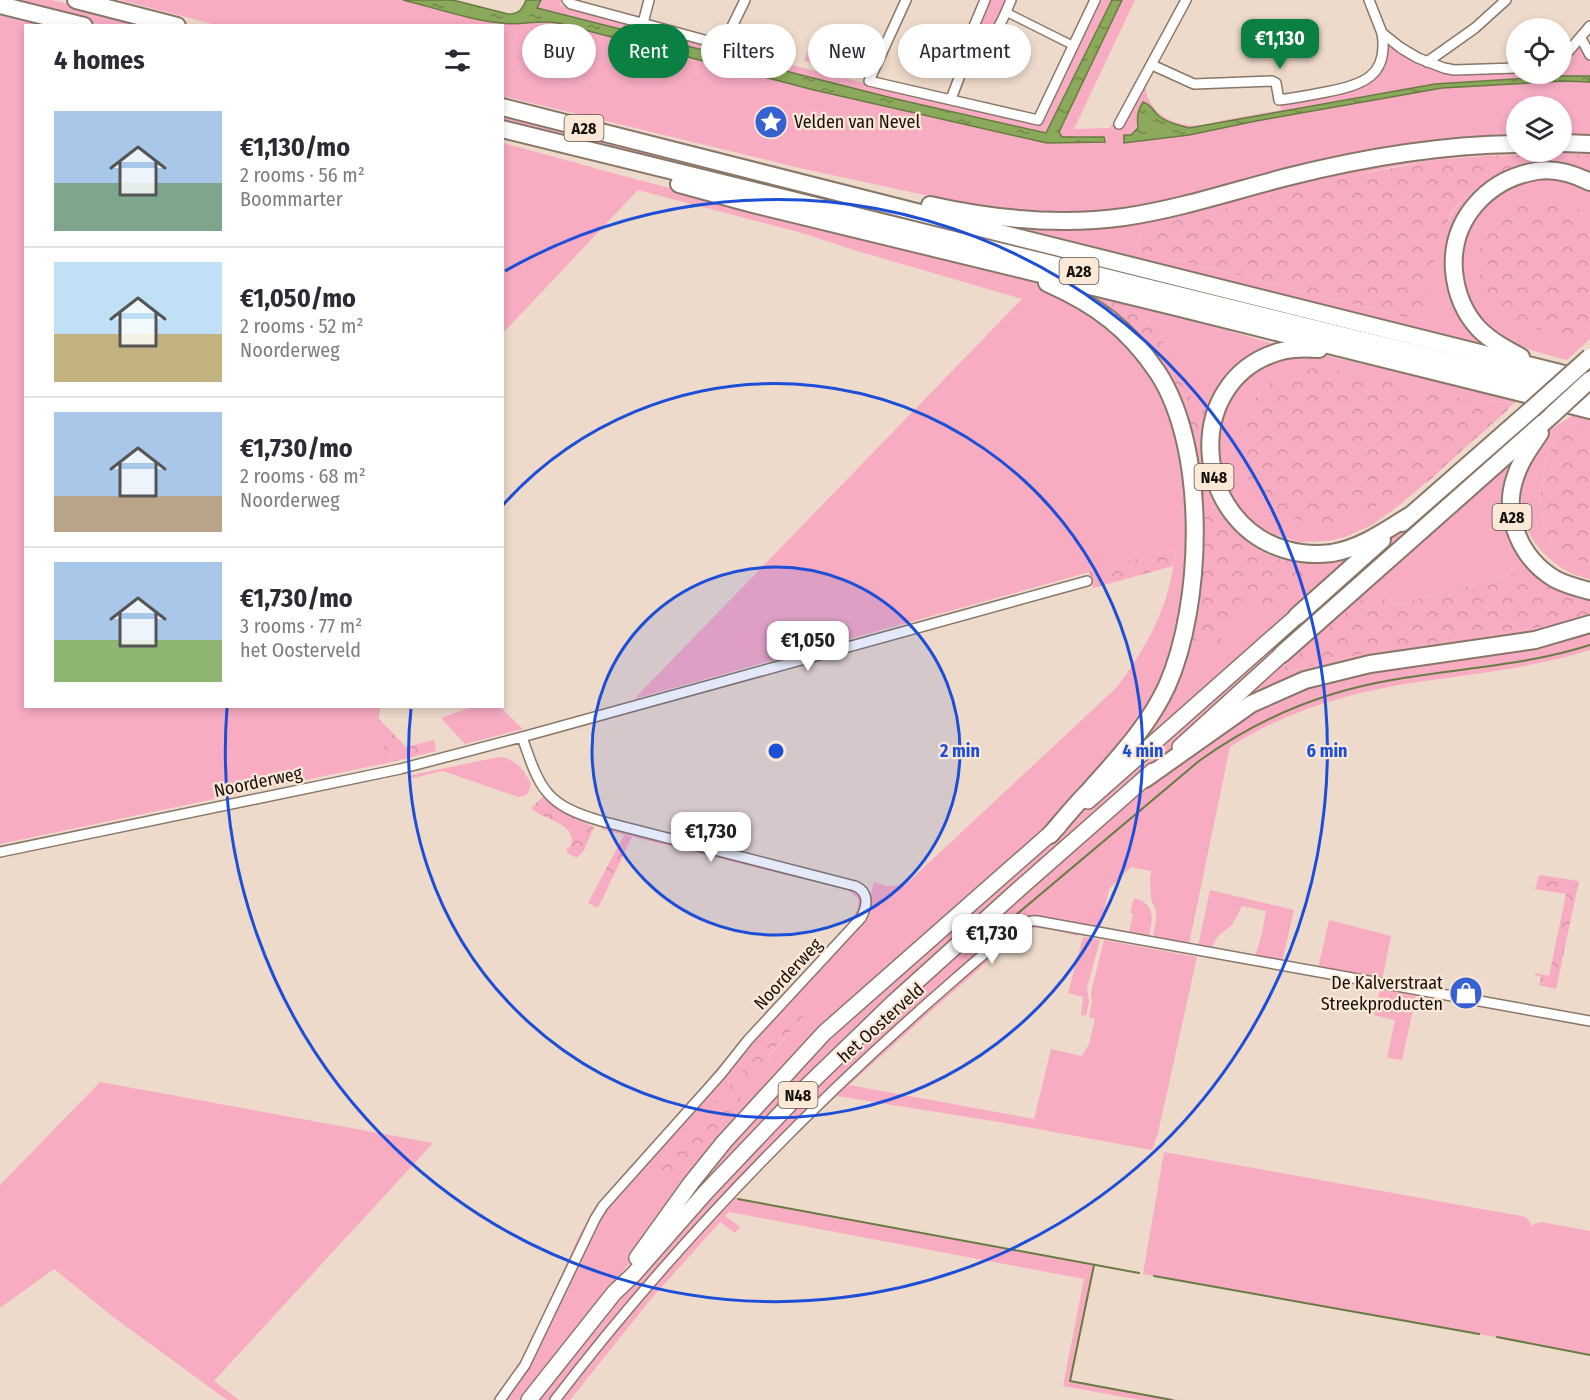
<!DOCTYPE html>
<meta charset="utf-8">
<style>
:root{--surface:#fff;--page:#f7f7f7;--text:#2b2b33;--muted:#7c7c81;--line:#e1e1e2;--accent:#0b8043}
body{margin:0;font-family:"Fira Sans Condensed",sans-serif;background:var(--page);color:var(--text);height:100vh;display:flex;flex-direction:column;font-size:22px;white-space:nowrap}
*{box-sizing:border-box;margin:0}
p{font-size:20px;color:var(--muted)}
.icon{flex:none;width:33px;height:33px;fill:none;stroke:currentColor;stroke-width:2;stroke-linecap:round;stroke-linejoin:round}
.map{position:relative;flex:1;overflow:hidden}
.sheet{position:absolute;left:24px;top:24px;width:480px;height:684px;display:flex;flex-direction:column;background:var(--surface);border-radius:0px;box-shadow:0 3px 9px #0003}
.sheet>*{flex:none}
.guide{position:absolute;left:522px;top:24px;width:570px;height:54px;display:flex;gap:12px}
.buttons{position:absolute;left:1506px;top:18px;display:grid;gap:12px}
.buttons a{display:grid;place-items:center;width:66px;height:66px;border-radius:50%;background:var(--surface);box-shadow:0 3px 9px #0003;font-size:30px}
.price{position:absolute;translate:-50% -51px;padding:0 14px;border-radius:12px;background:#fff;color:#222;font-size:20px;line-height:39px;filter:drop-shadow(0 2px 3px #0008)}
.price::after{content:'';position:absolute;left:50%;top:36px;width:18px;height:14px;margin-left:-9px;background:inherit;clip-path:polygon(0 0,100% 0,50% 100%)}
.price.current{background:var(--accent);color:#fff}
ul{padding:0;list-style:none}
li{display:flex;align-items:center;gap:18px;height:150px;padding:0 30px}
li+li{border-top:2px solid var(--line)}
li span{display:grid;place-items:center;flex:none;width:168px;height:120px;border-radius:0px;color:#555}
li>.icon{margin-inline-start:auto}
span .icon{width:72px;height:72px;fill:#fffc;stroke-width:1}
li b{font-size:26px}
h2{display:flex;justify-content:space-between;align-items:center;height:72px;padding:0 30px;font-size:26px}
.chip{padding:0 21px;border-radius:27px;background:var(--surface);box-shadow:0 3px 9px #0003;font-size:21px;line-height:54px}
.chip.current{background:var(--accent);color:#fff}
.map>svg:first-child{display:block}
.green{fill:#f7acc2;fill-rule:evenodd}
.forest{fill:url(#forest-crowns)}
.water{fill:url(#water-ripples);stroke:#687b42;stroke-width:1.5}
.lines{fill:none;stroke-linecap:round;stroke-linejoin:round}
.stream{stroke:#687b42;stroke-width:2}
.pedestrian-casing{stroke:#887767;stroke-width:10}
.minor-casing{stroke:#887767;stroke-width:12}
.trunk-casing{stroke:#887767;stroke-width:18}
.motorway-casing{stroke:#887767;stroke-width:20}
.pedestrian{stroke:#fff;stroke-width:7}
.minor{stroke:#fff;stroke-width:9}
.trunk{stroke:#fff;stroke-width:15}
.motorway{stroke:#fff;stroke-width:16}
.motorway-bridge-casing{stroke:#887767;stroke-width:20;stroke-linecap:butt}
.motorway-bridge{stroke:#fff;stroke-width:16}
.ring{fill:none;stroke:#1d4ed8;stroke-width:3}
.labels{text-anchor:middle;stroke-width:4.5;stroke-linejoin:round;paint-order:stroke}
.shield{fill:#fbe8d7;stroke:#5b5248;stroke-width:1.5}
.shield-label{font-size:16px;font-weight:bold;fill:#17110b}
.poi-label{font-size:18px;fill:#17110b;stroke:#fbe8d7;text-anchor:start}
.street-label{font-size:18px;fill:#17110b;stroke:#fbe8d7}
.centre{fill:#1d4ed8;stroke:#fbe8d7;stroke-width:3}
.ring-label{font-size:18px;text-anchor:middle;font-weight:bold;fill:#1d4ed8;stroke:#fbe8d7;stroke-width:4.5;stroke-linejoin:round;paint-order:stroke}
</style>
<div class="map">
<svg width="1590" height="1400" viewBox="0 0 1590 1400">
<defs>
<pattern id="forest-crowns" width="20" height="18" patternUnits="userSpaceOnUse" patternTransform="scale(1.5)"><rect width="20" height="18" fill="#f7acc2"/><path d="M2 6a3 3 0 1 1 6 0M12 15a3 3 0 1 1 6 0" fill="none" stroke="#d393a5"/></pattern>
<pattern id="water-ripples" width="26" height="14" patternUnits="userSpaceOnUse" patternTransform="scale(1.5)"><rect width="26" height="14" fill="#8ba95a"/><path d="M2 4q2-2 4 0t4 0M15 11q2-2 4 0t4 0" fill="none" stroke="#718849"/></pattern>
</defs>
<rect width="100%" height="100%" fill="#eedaca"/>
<g class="green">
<polygon points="2,0 52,0 152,25 102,25"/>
<path d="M 120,0 L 403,0 L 486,21 L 547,21 L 558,23 L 769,78 L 793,83 L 814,90 L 1047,143 L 1104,137 L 1062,137 L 1059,132 L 1121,0 L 1135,0 L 1074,129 L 1110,128 L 1113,123 L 1120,126 L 1145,84 C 1147,114 1175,128 1202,125 C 1212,124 1221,120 1230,119 C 1247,116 1264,113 1281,110 L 1280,103 L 1354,90 L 1361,87 L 1368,82 L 1387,42 L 1426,65 L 1516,70 L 1516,74 L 1562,74 L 1562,62 L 1577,48 L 1582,48 L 1590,59 L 1590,76 L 1563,76 L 1435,84 L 1189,128 C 1170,123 1161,120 1149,105 L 1137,115 L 1138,128 L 1124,142 L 1189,135 L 1256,121 L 1442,88 L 1564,81 L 1590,82 L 1590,140 L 1562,138 L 1562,106 L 1516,106 L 1516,139 L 1131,208 L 1110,211 L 1065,213 L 1017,212 L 957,202 L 804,169 L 503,96 L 502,26 L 217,25 Z"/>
<polygon points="541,0 562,0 560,5 799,67 1038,125 1098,0 1112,0 1046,134 896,99 537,8"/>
<polygon points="988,0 1007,0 995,28 976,53 967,52"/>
<polygon points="0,12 54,25 26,26 26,706 380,707 377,740 396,761 0,844"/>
<polygon points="739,32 793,58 744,46 733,42"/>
<polygon points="809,49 847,68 845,71 805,61 804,60"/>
<polygon points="502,115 643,151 679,162 907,216 1387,339 503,125"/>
<path d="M 503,143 L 631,178 L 1020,278 L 1063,291 L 1092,311 L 1146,366 L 1167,403 L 1177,435 L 1183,467 L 1188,530 L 1183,605 L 1166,670 L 1135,731 L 1042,832 L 953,910 L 682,1189 L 609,1292 L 523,1400 L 503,1400 L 592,1230 L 616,1195 L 866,914 L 874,882 L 887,886 L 905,885 L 1117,687 C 1139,658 1158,626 1168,591 C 1172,577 1174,563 1176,548 L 634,699 L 1022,299 L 854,250 L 802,233 L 638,190 L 503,333 ZM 795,1013 L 803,1018 L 769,1056 L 770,1062 L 759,1075 L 744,1072 Z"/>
<path d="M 1562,149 L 1590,150 L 1590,156 C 1539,154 1486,153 1435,160 C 1353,171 1275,198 1195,217 C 1177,221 1159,224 1141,228 L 1137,250 L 1421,321 C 1428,289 1437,228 1459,204 C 1467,194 1479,188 1489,182 L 1476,197 L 1449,280 L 1496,348 L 977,217 L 1049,224 L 1427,153 L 1562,152 Z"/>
<path d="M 1556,178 L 1581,186 L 1590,192 L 1590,218 C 1571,203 1554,197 1530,200 L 1583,340 L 1590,321 L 1590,339 L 1567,360 C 1542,353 1511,347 1491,329 C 1484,324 1476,316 1472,309 C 1470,305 1469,300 1468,296 C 1466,290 1463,284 1462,278 C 1457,253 1469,219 1488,202 C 1507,185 1531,180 1556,178 Z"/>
<path d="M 1082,290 L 1142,305 L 1274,344 C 1246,355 1223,376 1211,404 L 1193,400 L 1173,360 L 1147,320 L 1089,295 Z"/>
<polygon points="1301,350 1521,399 1513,404 1460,398 1346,372 1267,386 1258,394 1251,404 1243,426 1248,476 1256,490 1267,501 1392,498 1424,484 1401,504 1372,525 1345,537 1328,541 1300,542 1276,535 1259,527 1235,505 1227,492 1216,454 1219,417 1243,378"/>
<polygon points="1540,404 1550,407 1223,704 1003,897 653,1248 688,1190 824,1039"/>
<path d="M 1575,413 L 1590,417 L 1590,431 L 1566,421 C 1560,434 1552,446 1547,459 C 1539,482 1536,524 1554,544 C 1563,554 1578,560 1590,565 L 1590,579 C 1574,576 1561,569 1549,558 C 1512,527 1515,474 1542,438 C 1550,427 1565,422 1575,413 Z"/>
<polygon points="1522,452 1511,476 1527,565 1513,574 1393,606 1284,673 1374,651 1590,620 1567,628 1354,663 1208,729"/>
<path d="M 1230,519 L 1277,549 L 1366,546 L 1280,620 L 1139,747 L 1129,754 L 1188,639 L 1239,598 L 1248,604 L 1323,567 C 1284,563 1251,554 1230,519 Z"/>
<path d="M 1590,629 L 1590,650 C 1530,669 1467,674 1405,684 C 1344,694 1282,713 1230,747 L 1189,944 L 1153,937 L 1156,919 L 1156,911 L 1151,899 L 1150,879 L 1151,871 L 1131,867 L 1109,889 L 1100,929 L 1026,919 L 789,1129 L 552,1400 L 535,1400 L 658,1249 L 847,1051 L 1021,897 L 1168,770 L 1256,708 L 1327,679 Z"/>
<polygon points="472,707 500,707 523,729 465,744 441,718"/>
<path d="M 499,757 C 515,758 524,770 531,784 L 528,793 L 524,796 L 518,797 L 443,771 L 409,779 L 407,776 Z"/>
<path d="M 606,825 L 850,888 L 862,895 L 863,910 L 602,1205 L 523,1364 L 497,1400 L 493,1400 L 507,1381 L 526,1352 L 580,1234 L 593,1211 L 620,1178 L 699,1090 L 744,1036 L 844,928 C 852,918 860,912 858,898 L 847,890 L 601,829 L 602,826 Z"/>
<polygon points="1210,890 1294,910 1282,962 1255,957 1262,933 1266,911 1242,906 1232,925 1218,936 1211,948 1198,946"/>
<path d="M 1134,898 C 1156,904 1153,918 1149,937 L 1129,933 L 1133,914 L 1130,913 Z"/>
<polygon points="1329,920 1391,936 1382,980 1318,969"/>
<path d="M 1030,923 L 1078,932 L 1078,936 C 1065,933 1036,924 1024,930 L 939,1004 L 849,1085 L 1034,1119 L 1051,1049 L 1082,1056 L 1089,1044 L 1095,1019 L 1089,1017 L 1092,1002 L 1091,993 L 1104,940 L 1197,957 L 1158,1133 L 1152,1150 L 999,1122 L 837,1096 L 797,1132 L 735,1198 L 1095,1265 L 1071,1381 L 1179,1400 L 1140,1400 L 1063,1386 L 1084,1279 L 729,1212 L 725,1216 L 740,1227 L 735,1233 L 720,1222 L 651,1299 L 570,1400 L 558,1400 L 607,1336 L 725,1202 L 864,1063 L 1022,926 Z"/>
<polygon points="1083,937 1100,940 1087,988 1089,1002 1086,1016 1081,1015 1083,997 1068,993"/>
<polygon points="1380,989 1416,996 1402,1060 1387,1058 1395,1020 1374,1015"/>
<polygon points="100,1082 433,1143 214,1381 239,1400 227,1400 112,1316 54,1269 0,1308 0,1185"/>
<polygon points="1164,1152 1521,1216 1526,1217 1533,1227 1534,1224 1541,1222 1590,1231 1590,1354 1143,1274"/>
</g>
<g class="forest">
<polygon points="1555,154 1590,156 1590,178 1582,174 1489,182 1472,192 1458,204 1450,215 1437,251 1421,321 1137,250 1141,228 1194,217 1346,177 1435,160 1487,156"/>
<path d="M 1543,198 C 1562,201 1576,205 1590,218 L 1590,321 L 1583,340 C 1564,335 1517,326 1503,315 C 1482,298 1475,270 1481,244 C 1483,238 1484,231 1487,226 C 1500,208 1522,201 1543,198 Z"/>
<path d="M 1089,295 C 1103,299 1123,303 1134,310 C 1159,325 1181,374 1193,400 L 1211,404 C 1194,448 1202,476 1227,514 C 1234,526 1241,538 1253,546 C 1273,560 1300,565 1324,567 L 1266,619 L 1239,599 L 1218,647 L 1188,639 L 1190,436 L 1122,319 Z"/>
<path d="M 1323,368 L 1376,378 L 1460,398 L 1513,404 C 1495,423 1474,439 1455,457 C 1445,465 1435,477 1424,484 C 1411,492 1392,498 1378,505 C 1368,510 1356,517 1345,521 C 1308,532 1266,512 1248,478 C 1243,466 1242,454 1242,442 C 1242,394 1277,369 1323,368 Z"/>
<path d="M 1566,421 L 1590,431 L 1590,565 C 1578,560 1563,554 1554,544 C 1536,524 1539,482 1547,459 C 1552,446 1560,433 1566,421 Z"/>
<polygon points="1176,548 1173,566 1093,588 1089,572"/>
<polygon points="1527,565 1590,596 1590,620 1374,651 1283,673 1280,671 1372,590 1393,606 1513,574"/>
<polygon points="379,719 406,747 434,740 436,751 396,761 377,740"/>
<path d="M 543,797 L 574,818 L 594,827 L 584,850 L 577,858 L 569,854 L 566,850 L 570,846 L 572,841 C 571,821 543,820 531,808 Z"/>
<polygon points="624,835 632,837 598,908 588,903"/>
<polygon points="1539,875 1579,881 1556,989 1539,985 1541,976 1535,975 1535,973 1549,976 1566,894 1535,889"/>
<polygon points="799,1012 802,1014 803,1018 769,1055 770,1062 676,1180 661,1180 650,1175 795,1013"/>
</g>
<g class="water">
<path d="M 403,0 L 453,0 L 508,14 C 519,14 522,10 526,0 L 541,0 L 537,8 L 896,99 L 1046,133 L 1112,0 L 1122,0 L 1059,132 L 1062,137 L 1104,137 L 1105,142 L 1047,143 L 814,90 L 558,23 C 539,19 521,26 502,23 C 469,20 436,8 403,0 Z"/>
<path d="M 1563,76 L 1590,76 L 1590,82 L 1564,81 L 1442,88 L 1256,121 L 1189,135 L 1124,143 L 1124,135 L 1131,135 L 1138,128 C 1137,118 1137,111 1143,102 C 1152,105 1153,111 1159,116 C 1167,123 1179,125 1189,128 L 1435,84 Z"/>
</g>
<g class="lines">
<g class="stream">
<path d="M 992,935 L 1199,761 C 1257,719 1321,692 1392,680 C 1458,668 1525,666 1590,645"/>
<polyline points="738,1199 1139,1273"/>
<polyline points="1094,1265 1070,1381 1172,1400"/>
<polyline points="1154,1276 1479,1334"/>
<polyline points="1497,1337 1590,1355"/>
</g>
<defs>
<polyline id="pedestrian" points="1006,12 1074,46"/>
<g id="minor">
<polyline points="567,0 571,4 723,45 745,0"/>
<polyline points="906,0 869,81 1038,120 1095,0"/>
<polyline points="1369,0 1382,33 1401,48 1418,58 1444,68 1454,70 1516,68"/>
<polyline points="643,23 649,0"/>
<polyline points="1581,38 1590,55"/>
<path d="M 967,57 C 986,60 1005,15 1011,0"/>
<polyline points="1562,59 1590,26"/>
<polyline points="1427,62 1475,28 1506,0"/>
<path d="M 1152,65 L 1194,84 L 1272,81 L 1276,83 L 1279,100 C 1295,98 1311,95 1326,92 C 1363,85 1389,76 1382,33"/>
<polyline points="951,99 967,57 964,54 964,50 985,0"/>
<polyline points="1119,124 1186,0"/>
<polyline points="522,737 1087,581"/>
<path d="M 0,852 L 400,769 L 522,737 C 540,789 545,805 601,821 L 855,886 C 869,892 868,905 861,918 L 748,1040 L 721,1074 L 603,1206 L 595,1219 L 525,1365 L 500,1400"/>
<path d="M 555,1400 C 673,1246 808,1107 954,980 C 970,966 986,952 1002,939 C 1009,933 1016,926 1024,923 C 1029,921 1032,920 1037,921 L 1590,1021"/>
</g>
<g id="trunk">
<polyline points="1180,747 1282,654"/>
<polyline points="1088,801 1297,616"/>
<polyline points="637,1258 691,1183 724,1142 824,1033 1059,826"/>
<polyline points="529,1400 614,1293 634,1274 706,1192 801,1092 894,1002 1019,889 1153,771"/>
</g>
<g id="motorway">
<polyline points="76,0 177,26"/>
<polyline points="0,5 84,26"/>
<polyline points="502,107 932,216 1580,378"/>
<polyline points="502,129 1590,396"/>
<polyline points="1562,143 1590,144"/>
<polyline points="679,184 753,204 1176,307 1590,410"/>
<path d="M 930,205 C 993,219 1059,226 1124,217 C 1179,209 1233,191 1287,177 C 1362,158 1439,145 1516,144"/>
<path d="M 1047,283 C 1096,305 1128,328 1158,373 C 1208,450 1203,605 1167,686 C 1148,727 1118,758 1089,791 C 1075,805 1063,820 1050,835"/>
<path d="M 1319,349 C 1306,348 1291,348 1278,352 C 1181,382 1192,524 1287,550 C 1301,554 1317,555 1332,553 C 1361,548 1385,531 1409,516"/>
<path d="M 1521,357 C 1506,349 1491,341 1479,329 C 1464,313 1456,292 1454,271 C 1450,220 1487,179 1537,171 C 1555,168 1574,174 1590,182"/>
<path d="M 1540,433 C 1530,448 1520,461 1515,478 C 1502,516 1521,559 1555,579 C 1566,585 1578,588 1590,591"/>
<polyline points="1402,523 1532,409"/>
<polyline points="1297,616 1382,540"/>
<polyline points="1282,654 1553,414"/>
<polyline points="1145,779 1251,704 1305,680 1370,664 1535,640 1590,624"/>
</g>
</defs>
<use href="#pedestrian" class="pedestrian-casing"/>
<use href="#minor" class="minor-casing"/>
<use href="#trunk" class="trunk-casing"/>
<use href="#motorway" class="motorway-casing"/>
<use href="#pedestrian" class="pedestrian"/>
<use href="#minor" class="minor"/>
<use href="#trunk" class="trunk"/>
<use href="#motorway" class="motorway"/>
<defs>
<g id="motorway-bridge">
<polyline points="1532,409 1590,357"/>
<polyline points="1553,414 1590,380"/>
</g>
</defs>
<use href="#motorway-bridge" class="motorway-bridge-casing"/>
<use href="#motorway-bridge" class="motorway-bridge"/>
</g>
<circle cx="776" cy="751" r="184" fill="#1d4ed8" fill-opacity=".12"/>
<g class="ring">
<circle cx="776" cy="751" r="184"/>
<path d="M503 505A367 367 0 1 1 411 709"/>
<path d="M505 271A551 551 0 1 1 227 708"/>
</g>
<defs>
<symbol id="sight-disc" viewBox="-11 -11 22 22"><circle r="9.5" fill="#3561d1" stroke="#fbe8d7"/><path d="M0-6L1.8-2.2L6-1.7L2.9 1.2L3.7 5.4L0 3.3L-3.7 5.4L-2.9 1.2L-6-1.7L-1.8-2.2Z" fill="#fff"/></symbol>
<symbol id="shop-disc" viewBox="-11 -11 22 22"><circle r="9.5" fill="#3561d1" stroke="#fbe8d7"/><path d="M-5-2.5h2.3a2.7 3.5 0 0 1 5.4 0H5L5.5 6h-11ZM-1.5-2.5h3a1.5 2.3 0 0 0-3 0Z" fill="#fff"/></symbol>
</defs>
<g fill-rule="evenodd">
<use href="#sight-disc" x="752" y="103" width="38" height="38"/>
<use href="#shop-disc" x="1447" y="974" width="38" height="38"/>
</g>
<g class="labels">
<g class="shield">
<rect x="564.5" y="115" width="39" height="26" rx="4.5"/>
<rect x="1059.5" y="258" width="39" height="26" rx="4.5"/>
<rect x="1194.5" y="464" width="39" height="26" rx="4.5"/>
<rect x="1492.5" y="504" width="39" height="26" rx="4.5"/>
<rect x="778.5" y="1082" width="39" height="26" rx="4.5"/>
</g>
<g class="shield-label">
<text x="584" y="134">A28</text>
<text x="1079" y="277">A28</text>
<text x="1214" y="483">N48</text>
<text x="1512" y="523">A28</text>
<text x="798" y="1101">N48</text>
</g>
<g class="poi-label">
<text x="794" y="128">Velden van Nevel</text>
<text x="1443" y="989" text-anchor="end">De Kalverstraat<tspan x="1443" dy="21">Streekproducten</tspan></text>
</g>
<g class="street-label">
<text transform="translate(258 782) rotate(-12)" y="6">Noorderweg</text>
<text transform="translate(788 974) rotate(-47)" y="6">Noorderweg</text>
<text transform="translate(881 1023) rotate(-42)" y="6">het Oosterveld</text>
</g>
</g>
<circle cx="776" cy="751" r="9" class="centre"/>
<g class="ring-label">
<text x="960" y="757">2 min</text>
<text x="1143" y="757">4 min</text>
<text x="1327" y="757">6 min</text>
</g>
</svg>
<div class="buttons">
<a><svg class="icon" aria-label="locate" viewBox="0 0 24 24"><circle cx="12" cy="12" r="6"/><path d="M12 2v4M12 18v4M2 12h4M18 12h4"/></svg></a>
<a><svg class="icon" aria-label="layers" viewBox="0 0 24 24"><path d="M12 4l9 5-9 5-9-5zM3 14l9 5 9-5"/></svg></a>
</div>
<b class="price current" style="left:1280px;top:70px">€1,130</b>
<b class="price" style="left:808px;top:672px">€1,050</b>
<b class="price" style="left:711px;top:863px">€1,730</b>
<b class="price" style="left:992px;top:965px">€1,730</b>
<div class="guide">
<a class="chip">Buy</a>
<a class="chip current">Rent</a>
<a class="chip">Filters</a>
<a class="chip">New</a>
<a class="chip">Apartment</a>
</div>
<section class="sheet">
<h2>4 homes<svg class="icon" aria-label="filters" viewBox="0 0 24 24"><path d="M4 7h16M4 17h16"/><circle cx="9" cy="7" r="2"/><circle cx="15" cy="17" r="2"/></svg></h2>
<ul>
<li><span style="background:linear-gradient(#a9c7e8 60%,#7fa58c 0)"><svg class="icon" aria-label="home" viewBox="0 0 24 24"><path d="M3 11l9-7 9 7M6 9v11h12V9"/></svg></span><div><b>€1,130/mo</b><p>2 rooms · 56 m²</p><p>Boommarter</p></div></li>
<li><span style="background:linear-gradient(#bfe0f5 60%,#c2b280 0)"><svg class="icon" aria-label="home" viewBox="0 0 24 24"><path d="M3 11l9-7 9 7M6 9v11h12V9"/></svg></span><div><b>€1,050/mo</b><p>2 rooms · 52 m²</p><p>Noorderweg</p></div></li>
<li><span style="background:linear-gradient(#a9c7e8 70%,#b9a48a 0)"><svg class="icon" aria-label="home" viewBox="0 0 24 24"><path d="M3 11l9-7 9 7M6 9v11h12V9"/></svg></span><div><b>€1,730/mo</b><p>2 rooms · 68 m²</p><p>Noorderweg</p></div></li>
<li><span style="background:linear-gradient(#a9c7e8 65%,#8fb573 0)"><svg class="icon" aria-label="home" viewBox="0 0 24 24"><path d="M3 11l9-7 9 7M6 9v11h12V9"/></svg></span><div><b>€1,730/mo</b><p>3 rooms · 77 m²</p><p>het Oosterveld</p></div></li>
</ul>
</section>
</div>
